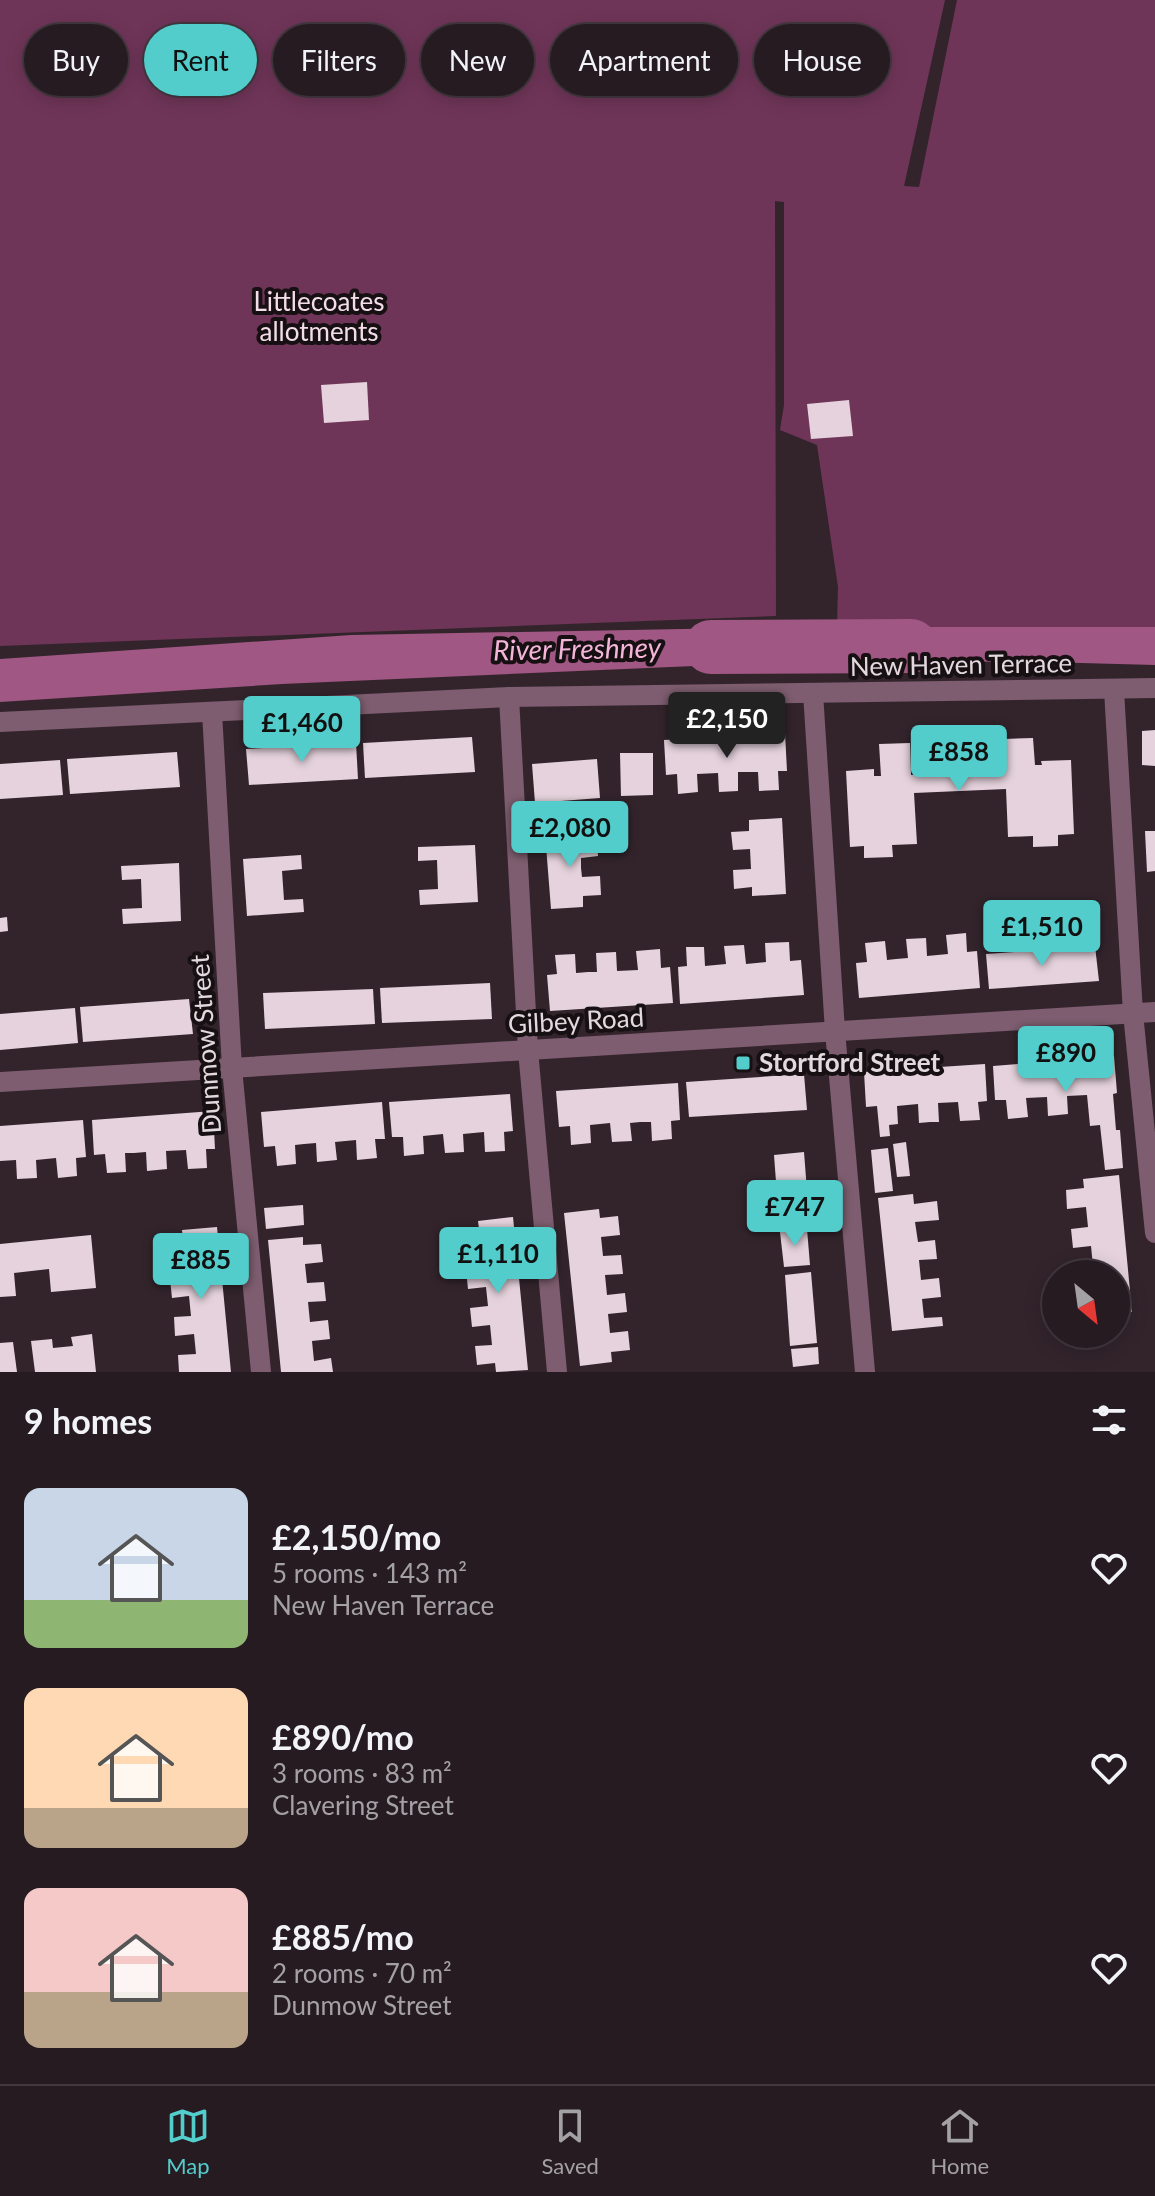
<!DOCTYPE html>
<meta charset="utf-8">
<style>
:root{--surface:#261b21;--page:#2e242a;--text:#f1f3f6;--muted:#a4a1a5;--line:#42393f;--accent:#52cdcc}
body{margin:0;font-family:Lato,sans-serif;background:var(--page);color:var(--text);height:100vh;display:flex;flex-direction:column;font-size:30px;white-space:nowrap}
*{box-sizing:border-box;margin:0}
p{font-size:26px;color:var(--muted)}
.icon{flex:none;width:44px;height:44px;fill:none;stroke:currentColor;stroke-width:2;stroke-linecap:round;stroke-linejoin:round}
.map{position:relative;height:1372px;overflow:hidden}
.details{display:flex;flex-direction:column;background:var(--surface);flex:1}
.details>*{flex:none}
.banner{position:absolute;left:24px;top:24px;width:1108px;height:72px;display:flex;gap:16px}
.needle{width:52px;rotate:151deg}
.fabs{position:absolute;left:1042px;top:1260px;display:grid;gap:16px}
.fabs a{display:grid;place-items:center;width:88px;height:88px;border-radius:50%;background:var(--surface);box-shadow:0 4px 20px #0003,0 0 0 2px var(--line);font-size:40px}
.price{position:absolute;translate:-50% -68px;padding:0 18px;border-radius:8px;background:var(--accent);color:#111;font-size:26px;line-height:52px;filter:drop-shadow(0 2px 4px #0008)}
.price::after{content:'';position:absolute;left:50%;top:48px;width:24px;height:18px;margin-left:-12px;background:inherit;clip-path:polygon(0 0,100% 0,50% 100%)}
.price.active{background:#222;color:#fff}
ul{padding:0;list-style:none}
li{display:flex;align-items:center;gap:24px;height:200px;padding:0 24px}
li span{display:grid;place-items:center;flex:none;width:224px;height:160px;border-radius:16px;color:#555}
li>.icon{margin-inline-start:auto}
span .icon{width:96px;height:96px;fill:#fffc;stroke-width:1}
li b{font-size:34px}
h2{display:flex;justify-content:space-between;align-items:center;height:96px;padding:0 24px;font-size:34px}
.chip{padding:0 28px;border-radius:36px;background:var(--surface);box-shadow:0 4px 20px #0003,0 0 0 2px var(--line);font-size:28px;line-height:72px}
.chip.active{background:var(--accent);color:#111}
.tab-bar{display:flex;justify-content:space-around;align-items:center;height:112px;border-top:2px solid var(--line);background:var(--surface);font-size:22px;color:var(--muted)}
.tab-bar a{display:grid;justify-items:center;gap:4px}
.tab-bar .active{color:var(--accent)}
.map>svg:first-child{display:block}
.green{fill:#6f3558}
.water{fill:#a15783}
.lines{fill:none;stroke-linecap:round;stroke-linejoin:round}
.river{stroke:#a15783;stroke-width:54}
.building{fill:#e5d2dc}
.minor{stroke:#7d5d6f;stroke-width:20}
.poi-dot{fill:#52cdcc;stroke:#161013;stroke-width:3}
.labels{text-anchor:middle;stroke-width:8;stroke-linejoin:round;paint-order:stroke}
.park-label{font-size:26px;fill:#f3dde8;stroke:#161013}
.street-label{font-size:26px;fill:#e2d8dd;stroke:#161013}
.poi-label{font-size:26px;font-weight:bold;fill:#e2d8dd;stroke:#161013;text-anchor:start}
.water-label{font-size:28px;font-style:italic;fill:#f3b5d8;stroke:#161013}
</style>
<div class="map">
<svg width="1155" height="1372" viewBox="0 0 1155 1372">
<rect width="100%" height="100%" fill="#33242c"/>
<polygon class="green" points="0,0 945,0 904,186 919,187 957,0 1155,0 1155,627 837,627 838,587 817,445 780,430 784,405 784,202 775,201 776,616 0,646"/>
<g class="water">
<polygon points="789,627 785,662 282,684 0,702 0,659 351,635"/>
<polygon points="837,627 1155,627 1155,665 1009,661 834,666"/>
</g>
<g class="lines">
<polyline class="river" points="711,647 911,646"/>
</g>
<g class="building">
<polygon points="367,382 369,420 324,423 321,385"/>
<polygon points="849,400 853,436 811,439 807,404"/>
<polygon points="1155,730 1155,766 1142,765 1142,731"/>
<polygon points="785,733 787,771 778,771 779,790 759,791 758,772 738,772 738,791 719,792 718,773 697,774 698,792 678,794 677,774 666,775 664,740"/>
<polygon points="472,737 475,772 365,778 363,743"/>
<polygon points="1033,738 1035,765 1042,765 1041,761 1071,760 1074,834 1058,835 1058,846 1033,847 1033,836 1008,837 1006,789 914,793 917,844 892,845 893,857 864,858 864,846 850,847 846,771 874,769 874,776 881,776 879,744 910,743 911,775 934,774 933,743 987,740 988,769 1004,768 1003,739"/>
<polygon points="356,743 358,779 249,785 246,749"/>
<polygon points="177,752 180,787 70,794 67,759"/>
<polygon points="620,753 653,753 653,795 621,796"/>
<polygon points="597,759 600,798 535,803 532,764"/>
<polygon points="60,760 63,795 0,799 0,764"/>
<polygon points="782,818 786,894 752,896 752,887 734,889 733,870 751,869 750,849 733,850 731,832 749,831 749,820"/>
<polygon points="579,830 580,839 597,838 598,856 581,858 581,868 582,877 600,876 601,895 583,896 583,907 551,909 545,833"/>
<polygon points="1145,831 1155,831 1155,871 1147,872"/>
<polygon points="475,845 478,902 420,905 419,890 438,889 437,860 418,861 418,847"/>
<polygon points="301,855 302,869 282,871 284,900 303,899 304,912 247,916 243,859"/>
<polygon points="179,863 181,921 123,924 122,909 142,908 141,879 122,880 121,866"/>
<polygon points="7,917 8,931 0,932 0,918"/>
<polygon points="966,933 967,952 977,951 980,988 859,998 856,963 867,962 865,943 885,941 887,960 896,959 908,958 906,939 926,938 927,956 948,954 946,935"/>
<polygon points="789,942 790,961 801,960 804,995 680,1004 678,967 687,966 686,947 704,947 705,966 726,964 724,946 744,945 746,964 766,962 765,943"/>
<polygon points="1095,946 1099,981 989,989 986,954"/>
<polygon points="660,949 661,968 670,967 673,1003 550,1011 547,975 557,974 555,955 575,954 576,973 588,972 597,972 596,953 616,952 617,971 638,970 636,951"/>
<polygon points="490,983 492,1019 382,1023 380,988"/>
<polygon points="373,989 375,1024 265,1029 263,993"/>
<polygon points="189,999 193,1034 83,1042 80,1007"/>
<polygon points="75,1008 78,1043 0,1050 0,1014"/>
<polygon points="1114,1056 1117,1093 1113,1094 1116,1130 1120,1130 1123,1168 1105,1170 1100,1125 1090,1126 1087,1095 1067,1096 1068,1114 1048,1116 1047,1097 1026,1098 1028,1117 1008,1119 1006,1100 995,1100 993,1066"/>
<polygon points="985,1064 987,1101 978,1102 980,1120 960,1121 958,1102 938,1103 939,1122 930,1122 919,1123 918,1104 897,1106 898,1124 889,1125 890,1136 880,1137 877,1106 866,1107 864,1072"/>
<polygon points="804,1074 807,1110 689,1117 686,1082"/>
<polygon points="678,1083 680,1120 671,1121 672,1139 652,1141 651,1122 640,1122 630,1123 632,1141 612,1142 610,1123 590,1125 591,1143 571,1145 570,1126 559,1127 556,1091"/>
<polygon points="510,1094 513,1131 504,1132 505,1151 485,1152 484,1132 463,1134 464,1152 445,1153 443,1134 423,1136 424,1154 404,1156 403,1137 392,1137 389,1102"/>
<polygon points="382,1102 385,1139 375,1139 377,1158 357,1160 356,1140 335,1142 337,1160 317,1162 316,1143 304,1144 295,1145 296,1164 277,1166 275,1146 264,1147 261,1112"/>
<polygon points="213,1111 215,1149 206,1149 207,1168 188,1169 186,1150 166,1151 167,1169 147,1171 146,1152 134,1153 125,1153 126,1172 107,1173 105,1154 94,1155 92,1120"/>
<polygon points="83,1120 86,1157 76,1158 77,1176 58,1178 56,1158 36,1160 37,1178 17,1179 16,1160 0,1161 0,1126"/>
<polygon points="906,1142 910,1176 897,1177 893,1144"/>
<polygon points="888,1148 893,1191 875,1193 871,1150"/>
<polygon points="804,1152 807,1191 777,1195 774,1155"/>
<polygon points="1119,1175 1132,1312 1116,1313 1116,1274 1075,1274 1075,1268 1093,1266 1091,1246 1073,1248 1071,1229 1088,1227 1086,1207 1067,1209 1066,1190 1084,1188 1083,1179"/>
<polygon points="913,1194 914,1204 937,1201 939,1220 915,1222 918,1242 935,1240 937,1259 919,1260 921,1280 939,1278 941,1297 922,1299 924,1318 942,1317 943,1326 892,1331 878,1198"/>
<polygon points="303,1205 304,1225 266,1229 264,1208"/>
<polygon points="599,1209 600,1218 618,1216 620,1235 601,1237 603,1256 621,1255 623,1274 605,1275 607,1295 625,1293 627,1312 608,1314 610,1333 628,1331 630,1350 611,1352 612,1362 580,1366 564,1213"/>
<polygon points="513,1217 528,1370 496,1372 495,1363 477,1365 475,1346 492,1345 490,1325 472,1327 470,1308 488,1306 486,1287 468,1289 466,1269 484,1268 482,1248 464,1250 461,1231 479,1229 478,1221"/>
<polygon points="217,1227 231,1372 179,1372 178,1355 196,1354 194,1334 175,1336 174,1317 191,1316 189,1296 172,1298 170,1279 187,1277 185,1258 166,1260 165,1241 183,1239 182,1230"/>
<polygon points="807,1229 810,1265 784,1267 780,1232"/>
<polygon points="91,1235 96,1288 51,1292 49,1269 14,1273 16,1296 0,1297 0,1244"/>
<polygon points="303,1237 303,1245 321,1244 323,1262 305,1264 307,1283 324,1282 326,1301 308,1302 310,1322 328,1320 330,1339 312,1341 314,1361 331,1358 333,1372 281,1372 268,1240"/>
<polygon points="811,1272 817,1343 790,1346 785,1275"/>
<polygon points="92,1334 96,1372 35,1372 31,1341 52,1339 53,1348 73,1346 71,1337"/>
<polygon points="13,1342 17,1372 0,1372 0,1343"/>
<polygon points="818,1347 819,1364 793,1367 791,1349"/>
</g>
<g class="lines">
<g class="minor">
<polyline points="1114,690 1133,1013 1155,1233"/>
<polyline points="813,693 835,1031 865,1372"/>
<polyline points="509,697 528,1050 557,1372"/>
<polyline points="212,712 232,1068 261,1372"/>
<polyline points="0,722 509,697 1155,688"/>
<polyline points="0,1082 1155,1012"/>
</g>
</g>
<rect class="poi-dot" x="735" y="1055" width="16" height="16" rx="4"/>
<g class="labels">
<g class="park-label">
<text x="319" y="311">Littlecoates<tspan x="319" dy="30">allotments</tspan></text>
</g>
<g class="street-label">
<text transform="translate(961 665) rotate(-1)" y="9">New Haven Terrace</text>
<text transform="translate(576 1021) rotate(-3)" y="9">Gilbey Road</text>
<text transform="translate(206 1044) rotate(-94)" y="9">Dunmow Street</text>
</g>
<g class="poi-label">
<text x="759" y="1072">Stortford Street</text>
</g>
<g class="water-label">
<text transform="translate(577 649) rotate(-1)" y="10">River Freshney</text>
</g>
</g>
</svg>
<div class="fabs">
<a><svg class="needle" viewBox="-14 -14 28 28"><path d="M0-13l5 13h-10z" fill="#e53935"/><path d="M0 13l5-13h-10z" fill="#a4a1a5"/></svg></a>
</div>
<b class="price active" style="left:727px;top:760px">£2,150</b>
<b class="price" style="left:302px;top:764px">£1,460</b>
<b class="price" style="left:959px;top:793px">£858</b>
<b class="price" style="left:570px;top:869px">£2,080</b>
<b class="price" style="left:1042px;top:968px">£1,510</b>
<b class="price" style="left:1066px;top:1094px">£890</b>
<b class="price" style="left:795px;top:1248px">£747</b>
<b class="price" style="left:498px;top:1295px">£1,110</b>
<b class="price" style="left:201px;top:1301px">£885</b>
<div class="banner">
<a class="chip">Buy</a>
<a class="chip active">Rent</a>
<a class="chip">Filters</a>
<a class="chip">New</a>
<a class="chip">Apartment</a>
<a class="chip">House</a>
</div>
</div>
<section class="details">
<h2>9 homes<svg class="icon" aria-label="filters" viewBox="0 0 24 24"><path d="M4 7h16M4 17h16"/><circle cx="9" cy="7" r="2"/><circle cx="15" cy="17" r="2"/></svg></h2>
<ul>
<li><span style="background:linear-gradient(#c9d6e8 70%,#8fb573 0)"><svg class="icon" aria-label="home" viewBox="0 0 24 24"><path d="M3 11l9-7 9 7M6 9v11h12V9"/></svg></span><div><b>£2,150/mo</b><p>5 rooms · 143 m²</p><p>New Haven Terrace</p></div><svg class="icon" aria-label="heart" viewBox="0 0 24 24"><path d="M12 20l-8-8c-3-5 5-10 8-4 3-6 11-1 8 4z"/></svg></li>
<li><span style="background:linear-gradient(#ffd9b3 75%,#b9a48a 0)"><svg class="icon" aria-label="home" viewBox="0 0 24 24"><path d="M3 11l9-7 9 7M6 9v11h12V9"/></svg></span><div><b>£890/mo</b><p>3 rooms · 83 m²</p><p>Clavering Street</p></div><svg class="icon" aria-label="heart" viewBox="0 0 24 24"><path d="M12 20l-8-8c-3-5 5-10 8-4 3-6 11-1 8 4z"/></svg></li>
<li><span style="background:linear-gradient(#f6c9c9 65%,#b9a48a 0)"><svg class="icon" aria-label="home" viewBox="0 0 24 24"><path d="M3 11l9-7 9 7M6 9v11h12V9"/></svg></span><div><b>£885/mo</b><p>2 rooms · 70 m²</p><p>Dunmow Street</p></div><svg class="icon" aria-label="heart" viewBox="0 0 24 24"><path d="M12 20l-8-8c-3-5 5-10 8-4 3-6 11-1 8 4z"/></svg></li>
</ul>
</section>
<nav class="tab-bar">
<a class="active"><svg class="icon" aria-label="map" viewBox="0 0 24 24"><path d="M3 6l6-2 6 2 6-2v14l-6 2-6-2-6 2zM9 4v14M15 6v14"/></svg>Map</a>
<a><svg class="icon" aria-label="saved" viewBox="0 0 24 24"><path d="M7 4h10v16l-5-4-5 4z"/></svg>Saved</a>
<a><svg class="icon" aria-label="home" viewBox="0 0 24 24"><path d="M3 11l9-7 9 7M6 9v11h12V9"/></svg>Home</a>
</nav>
